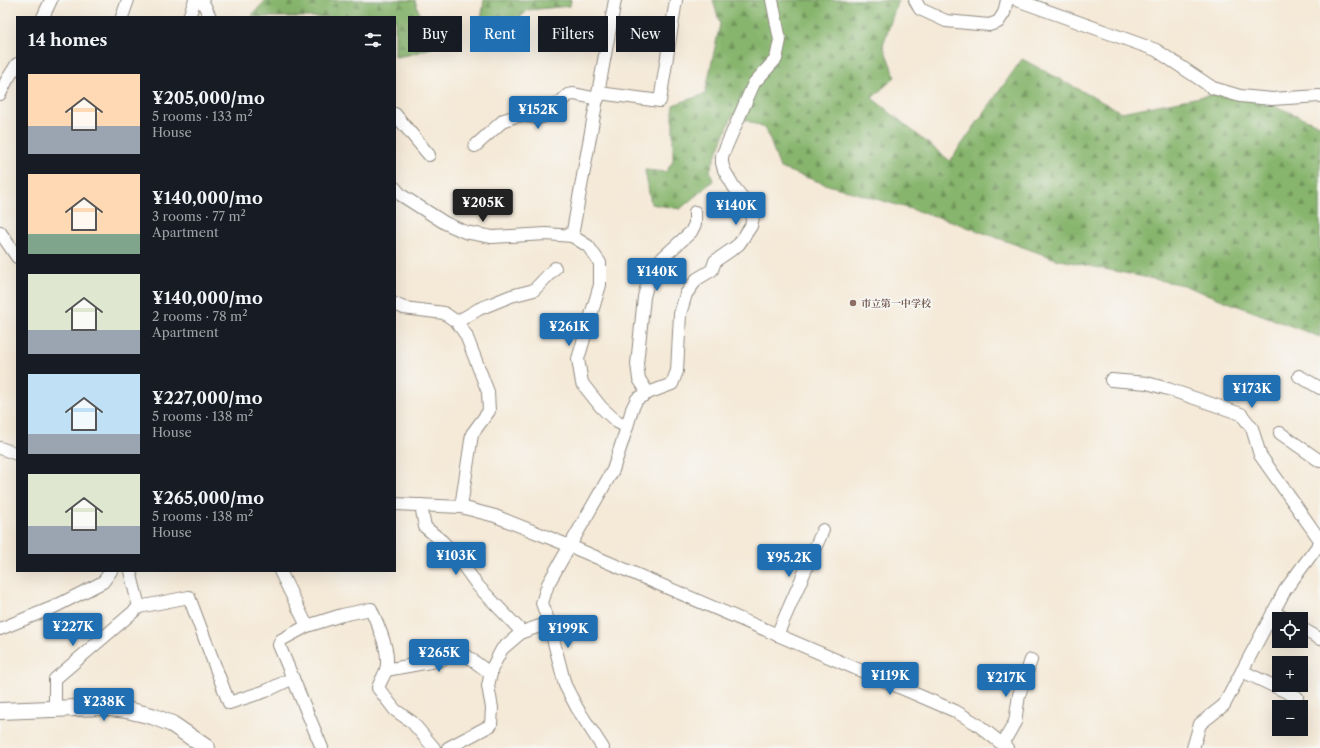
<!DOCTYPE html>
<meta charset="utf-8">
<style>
:root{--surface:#171b24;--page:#20242c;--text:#f1f3f6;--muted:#9ea1a6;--accent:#1f6fb2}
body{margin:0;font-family:"Libre Caslon Text","Noto Serif JP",serif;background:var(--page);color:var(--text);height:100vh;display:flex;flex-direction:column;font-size:15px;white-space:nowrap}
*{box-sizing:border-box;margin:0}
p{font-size:13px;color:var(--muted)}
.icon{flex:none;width:22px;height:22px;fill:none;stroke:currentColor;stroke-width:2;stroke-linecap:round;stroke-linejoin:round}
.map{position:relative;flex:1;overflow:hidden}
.drawer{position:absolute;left:16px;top:16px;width:380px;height:556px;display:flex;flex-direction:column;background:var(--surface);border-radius:0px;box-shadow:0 4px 16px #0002}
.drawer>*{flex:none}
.hud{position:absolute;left:408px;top:16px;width:380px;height:36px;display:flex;gap:8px}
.tools{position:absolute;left:1272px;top:612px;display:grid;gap:8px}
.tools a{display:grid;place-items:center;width:36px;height:36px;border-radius:0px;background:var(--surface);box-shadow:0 4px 16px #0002;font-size:20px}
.price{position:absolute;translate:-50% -34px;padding:0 9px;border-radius:4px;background:var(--accent);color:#fff;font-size:13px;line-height:26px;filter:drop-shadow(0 1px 2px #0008)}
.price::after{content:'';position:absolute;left:50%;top:24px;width:12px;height:9px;margin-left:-6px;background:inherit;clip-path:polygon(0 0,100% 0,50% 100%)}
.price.on{background:#222;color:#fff}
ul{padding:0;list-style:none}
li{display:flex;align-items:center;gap:12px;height:100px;padding:0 12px}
li span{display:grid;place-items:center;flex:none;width:112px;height:80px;border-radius:0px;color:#555}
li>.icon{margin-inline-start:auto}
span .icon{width:48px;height:48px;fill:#fffc;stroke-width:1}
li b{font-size:17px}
h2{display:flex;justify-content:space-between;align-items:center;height:48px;padding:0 12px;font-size:17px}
.pill{padding:0 14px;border-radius:0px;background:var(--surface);box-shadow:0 4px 16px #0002;font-size:14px;line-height:36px}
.pill.on{background:var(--accent);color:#fff}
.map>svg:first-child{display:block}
.forest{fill:url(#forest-firs);stroke:#59704c}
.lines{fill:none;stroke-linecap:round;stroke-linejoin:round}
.minor-casing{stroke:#908a81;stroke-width:14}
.tertiary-casing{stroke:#908a81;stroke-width:18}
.minor{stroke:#fff;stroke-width:12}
.tertiary{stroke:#fff;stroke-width:16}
.education-dot{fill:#8d6e63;stroke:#f6f6f2;stroke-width:1.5}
.labels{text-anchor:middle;stroke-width:3.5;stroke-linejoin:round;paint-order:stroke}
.education-label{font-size:10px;font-weight:bold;fill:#785e54;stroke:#f6f6f2;text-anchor:start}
</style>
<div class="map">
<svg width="1320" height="748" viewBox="0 0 1320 748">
<defs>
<pattern id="forest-firs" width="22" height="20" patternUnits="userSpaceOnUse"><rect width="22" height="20" fill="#87b56d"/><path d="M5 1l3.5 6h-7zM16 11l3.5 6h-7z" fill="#6f935a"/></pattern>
</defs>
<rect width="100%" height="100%" fill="#f6f6f2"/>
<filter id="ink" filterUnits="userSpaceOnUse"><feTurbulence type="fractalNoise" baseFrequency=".025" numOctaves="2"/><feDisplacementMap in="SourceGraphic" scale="8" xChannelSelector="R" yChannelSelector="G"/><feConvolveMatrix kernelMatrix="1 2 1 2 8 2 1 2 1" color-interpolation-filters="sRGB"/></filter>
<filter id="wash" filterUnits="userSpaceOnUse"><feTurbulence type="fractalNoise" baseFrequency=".012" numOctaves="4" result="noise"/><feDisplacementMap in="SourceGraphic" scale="16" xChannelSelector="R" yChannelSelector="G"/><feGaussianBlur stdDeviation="0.9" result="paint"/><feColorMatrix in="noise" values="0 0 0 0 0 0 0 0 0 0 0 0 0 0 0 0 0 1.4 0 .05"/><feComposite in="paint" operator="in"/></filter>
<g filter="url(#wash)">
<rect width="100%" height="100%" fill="#f5e9d7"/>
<g class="forest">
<polygon points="266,0 415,0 424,29 445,31 457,40 408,55 395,57 395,17 255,17 252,15"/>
<polygon points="484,0 571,0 570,6 528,10 497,40 480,28"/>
<polygon points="713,0 898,0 883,45 895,77 872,98 950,161 1022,59 1121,112 1237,90 1320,125 1320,337 1183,285 1056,259 945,219 828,185 780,168 766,129 733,114 710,170 713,181 680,209 651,204 645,170 666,172 673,161 673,105 705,94 720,24"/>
</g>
</g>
<g filter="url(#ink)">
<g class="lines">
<defs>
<g id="minor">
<polyline points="202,0 210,17"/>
<polyline points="915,0 920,9 946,21 989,25 998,22 1004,13 1007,0"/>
<polyline points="1017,0 1156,50 1213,88 1240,96 1272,99 1320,96"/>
<polyline points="43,17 51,0"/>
<polyline points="122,17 128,0"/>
<polyline points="189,17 195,0"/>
<polyline points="599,93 660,101 676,0"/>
<polyline points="0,94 7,80 17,64"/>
<polyline points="395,114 429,155"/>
<polyline points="475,146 504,120 520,115 538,118 545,116 568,95 574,94 598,99"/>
<polyline points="395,188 401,195 445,223 465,232 492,237 546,234 572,236 588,246 600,263 600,285 578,359 582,383 601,407 617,422 627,427"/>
<polyline points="0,232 17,257"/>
<polyline points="572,236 615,0"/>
<polyline points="395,304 404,308 444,313 457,322 466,335 488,392 489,411 472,434 461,507"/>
<polyline points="457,322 479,309 511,296 534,290 555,268"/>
<polyline points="1299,376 1320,388"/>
<polyline points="1111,380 1147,383 1168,389 1241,414 1252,428 1260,455 1320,540"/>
<polyline points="648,393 639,379 637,364 644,297 650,274 658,262 691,232 695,224 695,212"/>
<polyline points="1280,433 1320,461"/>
<polyline points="0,448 17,454"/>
<polyline points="395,504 461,507 495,516 570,546 955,711 977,724 1007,748"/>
<polyline points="421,505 425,527 443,542 457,557 478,586 522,632"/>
<polyline points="130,571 139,607 189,597 229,703 266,691 293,678"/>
<polyline points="280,571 307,626 281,640 279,645 322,748"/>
<polyline points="1273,612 1286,619"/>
<path d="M 307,626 L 342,615 L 371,609 C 378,626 391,651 386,670 C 384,676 380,682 378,688 L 395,710 L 412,722 L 434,748"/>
<polyline points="1301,628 1320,639"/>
<polyline points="0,629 54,607 103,582 111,571"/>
<polyline points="777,635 823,530"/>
<polyline points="386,670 441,660 459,650 491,674"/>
<polyline points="1242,671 1297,697 1291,707"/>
<polyline points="55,709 55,679 139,607"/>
<polyline points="1002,745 1015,722 1019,695 1031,660"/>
<polyline points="448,748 491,725 492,708 488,686 492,668 502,649 522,632 549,623"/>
<polyline points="603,748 577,708 565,685 549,623 542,603 548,584 613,470 627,427 632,409 637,399 648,393 672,384 677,371 680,314 686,294 697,279 712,270 715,261 734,248 739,244 751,226 753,217 749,206 734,187 724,170 722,163 722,156 754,83 776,59 780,40 772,0"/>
<polyline points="1193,748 1200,724 1224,705 1285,590 1320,543"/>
</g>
<polyline id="tertiary" points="0,711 102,707 127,710 152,716 172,724 207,748"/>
</defs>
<use href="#minor" class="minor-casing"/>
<use href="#tertiary" class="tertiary-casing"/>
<use href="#minor" class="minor"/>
<use href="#tertiary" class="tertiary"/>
</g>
</g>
<circle class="education-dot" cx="853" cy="303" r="4"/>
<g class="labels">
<g class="education-label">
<text x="861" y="307">市立第一中学校</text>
</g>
</g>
</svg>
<div class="tools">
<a><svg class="icon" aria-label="locate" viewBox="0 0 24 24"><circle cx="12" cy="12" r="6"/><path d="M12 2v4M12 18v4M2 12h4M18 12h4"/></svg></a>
<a>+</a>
<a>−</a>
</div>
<b class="price" style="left:538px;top:130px">¥152K</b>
<b class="price on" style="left:483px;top:223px">¥205K</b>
<b class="price" style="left:736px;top:226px">¥140K</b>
<b class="price" style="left:657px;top:292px">¥140K</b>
<b class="price" style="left:569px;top:347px">¥261K</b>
<b class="price" style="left:1252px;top:409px">¥173K</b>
<b class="price" style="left:456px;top:576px">¥103K</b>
<b class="price" style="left:789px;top:578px">¥95.2K</b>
<b class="price" style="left:73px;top:647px">¥227K</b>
<b class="price" style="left:568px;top:649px">¥199K</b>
<b class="price" style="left:439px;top:673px">¥265K</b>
<b class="price" style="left:890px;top:696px">¥119K</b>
<b class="price" style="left:1006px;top:698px">¥217K</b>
<b class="price" style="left:104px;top:722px">¥238K</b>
<div class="hud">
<a class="pill">Buy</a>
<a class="pill on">Rent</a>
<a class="pill">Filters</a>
<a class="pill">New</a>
</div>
<section class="drawer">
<h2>14 homes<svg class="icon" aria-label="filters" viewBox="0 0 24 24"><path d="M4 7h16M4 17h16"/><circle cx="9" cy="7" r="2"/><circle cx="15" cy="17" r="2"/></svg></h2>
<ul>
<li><span style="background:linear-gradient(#ffd9b3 65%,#9aa5b1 0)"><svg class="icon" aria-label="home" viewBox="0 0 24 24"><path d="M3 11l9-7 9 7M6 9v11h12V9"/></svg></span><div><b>¥205,000/mo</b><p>5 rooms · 133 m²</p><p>House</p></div></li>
<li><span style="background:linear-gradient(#ffd9b3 75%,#7fa58c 0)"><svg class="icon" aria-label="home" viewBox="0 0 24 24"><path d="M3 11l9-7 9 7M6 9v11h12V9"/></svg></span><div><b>¥140,000/mo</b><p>3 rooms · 77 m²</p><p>Apartment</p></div></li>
<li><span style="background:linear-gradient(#dfe7d0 70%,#9aa5b1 0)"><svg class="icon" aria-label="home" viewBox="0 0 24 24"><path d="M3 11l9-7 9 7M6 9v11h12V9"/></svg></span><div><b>¥140,000/mo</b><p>2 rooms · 78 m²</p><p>Apartment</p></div></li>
<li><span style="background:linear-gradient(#bfe0f5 75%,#9aa5b1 0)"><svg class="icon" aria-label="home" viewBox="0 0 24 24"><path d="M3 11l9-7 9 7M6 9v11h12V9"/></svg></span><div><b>¥227,000/mo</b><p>5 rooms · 138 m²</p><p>House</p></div></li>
<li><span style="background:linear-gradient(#dfe7d0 65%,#9aa5b1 0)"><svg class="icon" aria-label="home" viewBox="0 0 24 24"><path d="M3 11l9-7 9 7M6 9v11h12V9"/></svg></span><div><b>¥265,000/mo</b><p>5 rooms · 138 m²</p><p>House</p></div></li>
</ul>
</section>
</div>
